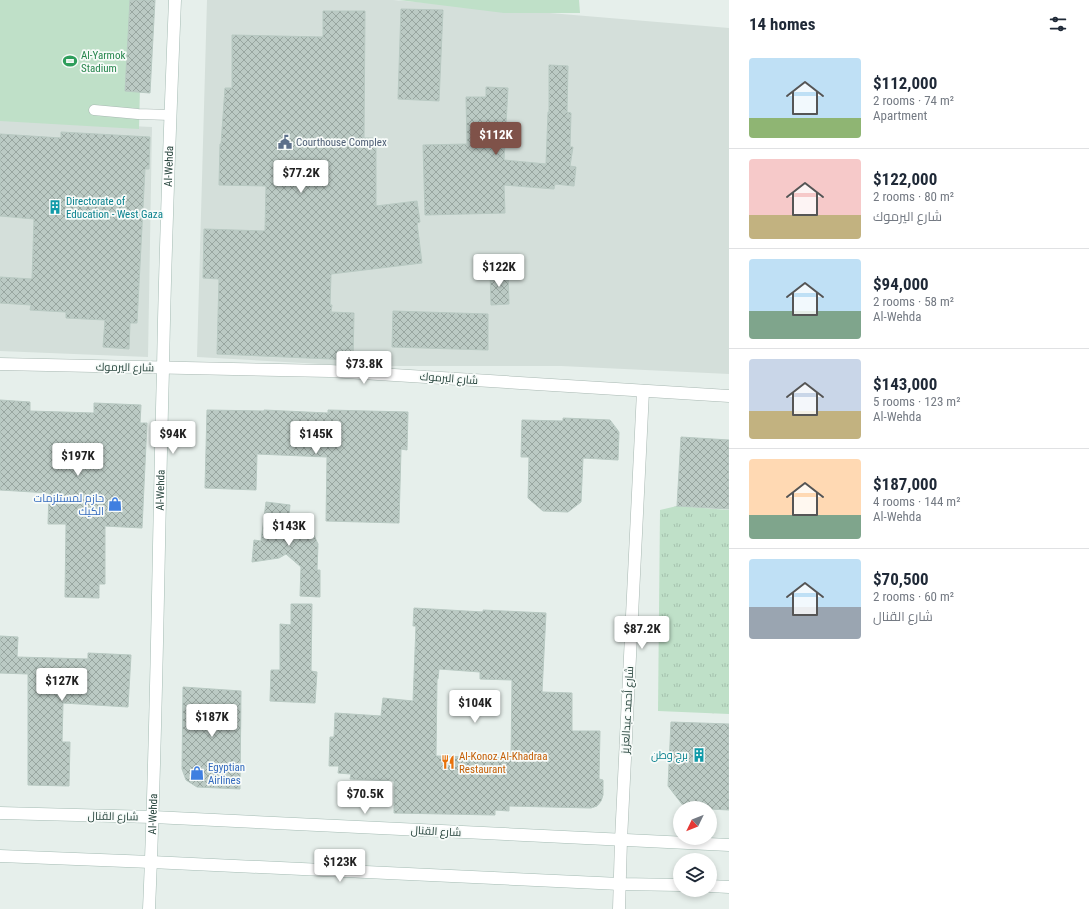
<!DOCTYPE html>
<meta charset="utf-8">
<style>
:root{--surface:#fff;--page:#f6f6f7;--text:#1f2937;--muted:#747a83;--line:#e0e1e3;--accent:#7f5249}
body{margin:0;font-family:"Roboto Condensed",Cairo,sans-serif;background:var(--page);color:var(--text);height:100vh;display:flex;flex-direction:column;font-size:15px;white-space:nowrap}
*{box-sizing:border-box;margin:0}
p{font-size:13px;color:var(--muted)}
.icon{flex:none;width:22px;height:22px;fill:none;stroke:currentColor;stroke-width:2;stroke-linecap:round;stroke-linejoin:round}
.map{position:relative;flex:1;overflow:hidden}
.sheet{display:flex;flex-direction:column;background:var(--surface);width:360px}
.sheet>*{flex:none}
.needle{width:26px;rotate:227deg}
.tools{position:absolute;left:673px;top:801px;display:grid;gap:8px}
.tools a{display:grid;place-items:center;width:44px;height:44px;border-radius:50%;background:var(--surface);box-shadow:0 2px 6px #0003;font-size:20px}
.price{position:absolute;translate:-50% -34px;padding:0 9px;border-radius:4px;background:#fff;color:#222;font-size:13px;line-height:26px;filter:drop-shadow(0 1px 2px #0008)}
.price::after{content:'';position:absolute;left:50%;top:24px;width:12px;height:9px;margin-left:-6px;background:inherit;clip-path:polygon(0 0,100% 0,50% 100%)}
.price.selected{background:var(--accent);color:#fff}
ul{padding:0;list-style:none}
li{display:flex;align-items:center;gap:12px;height:100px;padding:0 20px}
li+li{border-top:1px solid var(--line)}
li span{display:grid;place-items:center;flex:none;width:112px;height:80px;border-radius:4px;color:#555}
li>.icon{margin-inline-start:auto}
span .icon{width:48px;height:48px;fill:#fffc;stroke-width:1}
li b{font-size:17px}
h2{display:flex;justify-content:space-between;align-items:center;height:48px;padding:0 20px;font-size:17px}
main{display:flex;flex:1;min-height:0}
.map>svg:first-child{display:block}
.built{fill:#d4dfda}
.grass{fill:url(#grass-tufts)}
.park{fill:#bfe0c8}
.building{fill:url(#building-cross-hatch);stroke:#b8c9c2;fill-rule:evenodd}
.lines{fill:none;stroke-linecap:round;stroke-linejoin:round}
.service-casing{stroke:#a8b8b2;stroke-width:11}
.minor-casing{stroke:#a8b8b2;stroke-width:13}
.tertiary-casing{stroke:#a8b8b2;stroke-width:13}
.secondary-casing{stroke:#a4bbb3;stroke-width:13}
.service{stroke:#fff;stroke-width:10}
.minor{stroke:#fff;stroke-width:12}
.tertiary{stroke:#fff;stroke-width:12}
.secondary{stroke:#fff;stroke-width:12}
.labels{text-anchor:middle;stroke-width:3.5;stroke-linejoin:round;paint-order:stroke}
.leisure-label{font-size:11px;fill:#27864d;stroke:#f7fbf9;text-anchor:start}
.service-label{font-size:11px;fill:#4e5e75;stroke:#f7fbf9;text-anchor:start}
.street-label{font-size:11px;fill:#24423a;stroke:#f7fbf9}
.culture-label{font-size:11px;fill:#0d838f;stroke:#f7fbf9;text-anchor:start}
.shop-label{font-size:11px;fill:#366cbe;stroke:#f7fbf9;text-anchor:end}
.food-label{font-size:11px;fill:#c56008;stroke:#f7fbf9;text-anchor:start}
</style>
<main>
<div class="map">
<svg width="729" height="909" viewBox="0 0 729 909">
<defs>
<pattern id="grass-tufts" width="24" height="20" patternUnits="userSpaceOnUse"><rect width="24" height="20" fill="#bfe0c8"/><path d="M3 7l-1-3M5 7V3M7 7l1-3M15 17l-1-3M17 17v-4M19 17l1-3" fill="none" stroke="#a4c1ad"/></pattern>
<pattern id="building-cross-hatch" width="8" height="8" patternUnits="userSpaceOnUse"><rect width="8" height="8" fill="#bbcac4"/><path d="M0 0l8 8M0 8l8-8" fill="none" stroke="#98a6a0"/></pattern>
</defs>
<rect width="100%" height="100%" fill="#e6efeb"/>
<g class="built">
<polygon points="207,0 393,0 729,28 729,374 561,366 356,366 197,357"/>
<polygon points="0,120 152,127 148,357 0,351"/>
</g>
<polygon class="grass" points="677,506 729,510 729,714 658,711 660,510"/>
<g class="park">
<polygon points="0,0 142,0 139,129 0,121"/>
<polygon points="399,0 579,0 580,13 504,13"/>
</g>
<g class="building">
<polygon points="130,0 155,0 150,93 125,91"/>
<polygon points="401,9 443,10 439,101 398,99"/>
<polygon points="323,11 365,11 364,138 376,138 376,206 417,201 420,222 417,223 422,263 331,274 330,305 332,305 331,312 354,313 353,360 217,354 219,279 203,278 204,229 265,231 266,186 219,185 220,144 221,144 225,88 232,88 232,35 323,37"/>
<polygon points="549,65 568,66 567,112 571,113 570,147 573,147 570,166 576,167 574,186 555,184 554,189 504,185 505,213 425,215 423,145 467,144 466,97 486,97 486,87 508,88 504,160 546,164 548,112 549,112"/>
<polygon points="61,132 150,137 149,169 145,169 137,323 130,323 129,349 103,347 105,320 66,318 66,312 30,310 31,305 0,303 0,277 32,279 34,219 0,216 0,134 61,138"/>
<polygon points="490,272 508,272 509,304 491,305"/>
<polygon points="393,311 488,314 488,350 392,347"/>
<polygon points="0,400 30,402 30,411 94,413 94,403 141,405 140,423 147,423 142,528 105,526 105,584 99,584 99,598 65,597 66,524 48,524 49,493 0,490"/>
<polygon points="207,410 264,411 264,410 328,413 328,410 408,412 407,450 401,449 399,523 326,521 327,457 257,454 256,490 205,488"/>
<polygon points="563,418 610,420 619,432 618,460 583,458 581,502 568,512 543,511 528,498 529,457 521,457 522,420 563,421"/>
<polygon points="681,437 729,440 729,509 677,506"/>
<polygon points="266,502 290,505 288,527 313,533 318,544 317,570 320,570 320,597 300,596 301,567 286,554 279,558 252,562 254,540 261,541"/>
<polygon points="291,604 312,604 311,671 317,672 315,703 270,701 271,670 280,670 280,624 291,625"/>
<path d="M 414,608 L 483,612 L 483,610 L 546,613 L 542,692 L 572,693 L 572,731 L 600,731 L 599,779 L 603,780 L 603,795 L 601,801 L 597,806 L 591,808 L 509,806 L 509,811 L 495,810 L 495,815 L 394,813 L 394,781 L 350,779 L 351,774 L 338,773 L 339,766 L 329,766 L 330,737 L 334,737 L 335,713 L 381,716 L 383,698 L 413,701 L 416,626 L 413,626 ZM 439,669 L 480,672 L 480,679 L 512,680 L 511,758 L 436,756 L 437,679 L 438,679 Z"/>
<polygon points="0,636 18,637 17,657 88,659 88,653 131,655 128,707 63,703 62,742 70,742 69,786 28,785 28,674 0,673"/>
<polygon points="183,687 241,691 240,789 197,787 186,780 182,769"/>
<polygon points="671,722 729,724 729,810 710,809 710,808 685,808 668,786"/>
</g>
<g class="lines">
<defs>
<polyline id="service" points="94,110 138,114 170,115"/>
<polyline id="minor" points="619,909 621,840 643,391"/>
<polyline id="tertiary" points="0,364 330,371 729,396"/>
<g id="secondary">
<polyline points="0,813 153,817 729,845"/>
<polyline points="0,856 151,862 620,884 680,885"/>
<polyline points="710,886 729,887"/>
<path id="s1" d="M 149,909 C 157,729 158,550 163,370 C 165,247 170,123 175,0"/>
</g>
</defs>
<use href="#service" class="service-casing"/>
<use href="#minor" class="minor-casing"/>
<use href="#tertiary" class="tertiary-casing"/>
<use href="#secondary" class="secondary-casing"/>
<use href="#service" class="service"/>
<use href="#minor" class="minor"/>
<use href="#tertiary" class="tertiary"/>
<use href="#secondary" class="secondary"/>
</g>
<defs>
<symbol id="stadium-bare" viewBox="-9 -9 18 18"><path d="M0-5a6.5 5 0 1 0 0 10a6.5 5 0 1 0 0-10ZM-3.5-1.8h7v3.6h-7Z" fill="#2e9e5b" stroke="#f7fbf9" stroke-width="2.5" paint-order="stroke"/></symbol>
<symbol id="civic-bare" viewBox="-9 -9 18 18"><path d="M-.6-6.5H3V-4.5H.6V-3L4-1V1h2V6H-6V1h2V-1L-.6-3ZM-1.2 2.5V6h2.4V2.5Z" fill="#5c6f8a" stroke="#f7fbf9" stroke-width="2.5" paint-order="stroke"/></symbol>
<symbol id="building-bare" viewBox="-9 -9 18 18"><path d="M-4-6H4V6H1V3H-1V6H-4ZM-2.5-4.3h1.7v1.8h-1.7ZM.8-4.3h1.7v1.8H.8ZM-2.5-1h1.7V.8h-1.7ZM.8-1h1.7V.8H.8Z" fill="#0f9aa8" stroke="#f7fbf9" stroke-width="2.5" paint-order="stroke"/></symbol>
<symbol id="shop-bare" viewBox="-9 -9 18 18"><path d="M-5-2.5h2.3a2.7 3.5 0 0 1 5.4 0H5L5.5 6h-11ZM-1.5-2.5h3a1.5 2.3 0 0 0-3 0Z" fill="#3f7fe0" stroke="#f7fbf9" stroke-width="2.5" paint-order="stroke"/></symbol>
<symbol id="restaurant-bare" viewBox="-9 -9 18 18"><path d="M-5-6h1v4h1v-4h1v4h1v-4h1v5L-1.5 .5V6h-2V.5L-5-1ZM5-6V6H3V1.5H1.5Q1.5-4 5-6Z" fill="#e8710a" stroke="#f7fbf9" stroke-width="2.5" paint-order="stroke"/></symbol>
</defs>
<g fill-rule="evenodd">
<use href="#stadium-bare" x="60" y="51" width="20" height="20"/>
<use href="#civic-bare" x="275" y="132" width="20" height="20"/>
<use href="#building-bare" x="45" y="197" width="20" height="20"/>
<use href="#shop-bare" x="105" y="494" width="20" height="20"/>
<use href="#building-bare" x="689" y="745" width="20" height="20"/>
<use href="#restaurant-bare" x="438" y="752" width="20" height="20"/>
<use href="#shop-bare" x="187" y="763" width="20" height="20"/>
</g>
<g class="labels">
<g class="leisure-label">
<text x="81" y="59">Al-Yarmok<tspan x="81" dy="13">Stadium</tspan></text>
</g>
<g class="service-label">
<text x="296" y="146">Courthouse Complex</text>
</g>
<g class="street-label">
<text dy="4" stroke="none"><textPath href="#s1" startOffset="743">Al-Wehda</textPath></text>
<text transform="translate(125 367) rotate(1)" y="4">شارع اليرموك</text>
<text transform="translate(449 378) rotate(4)" y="4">شارع اليرموك</text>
<text dy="4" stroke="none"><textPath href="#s1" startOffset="419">Al-Wehda</textPath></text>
<text transform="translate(627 710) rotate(-87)" y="4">شارع أحمد عبدالعزيز</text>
<text dy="4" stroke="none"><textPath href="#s1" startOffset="95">Al-Wehda</textPath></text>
<text transform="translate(113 816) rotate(1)" y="4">شارع القنال</text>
<text transform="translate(436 831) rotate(3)" y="4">شارع القنال</text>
</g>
<g class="culture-label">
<text x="66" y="205">Directorate of<tspan x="66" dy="13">Education - West Gaza</tspan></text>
<text x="688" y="759" text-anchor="end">برج وطن</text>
</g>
<g class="shop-label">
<text x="104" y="502">حازم لمستلزمات<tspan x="104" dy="13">الكيك</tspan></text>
<text x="208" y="771" text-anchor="start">Egyptian<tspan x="208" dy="13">Airlines</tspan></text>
</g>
<g class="food-label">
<text x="459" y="760">Al-Konoz Al-Khadraa<tspan x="459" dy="13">Restaurant</tspan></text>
</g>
</g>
</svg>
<div class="tools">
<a><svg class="needle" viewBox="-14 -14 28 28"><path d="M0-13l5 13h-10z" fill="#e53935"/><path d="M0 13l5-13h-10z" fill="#747a83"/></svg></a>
<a><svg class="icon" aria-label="layers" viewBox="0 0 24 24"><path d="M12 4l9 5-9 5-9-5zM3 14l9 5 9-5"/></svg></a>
</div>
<b class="price selected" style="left:496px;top:156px">$112K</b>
<b class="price" style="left:301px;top:194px">$77.2K</b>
<b class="price" style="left:499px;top:288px">$122K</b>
<b class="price" style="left:364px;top:385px">$73.8K</b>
<b class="price" style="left:173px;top:455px">$94K</b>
<b class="price" style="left:316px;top:455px">$145K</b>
<b class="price" style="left:78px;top:477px">$197K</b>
<b class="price" style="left:289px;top:547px">$143K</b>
<b class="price" style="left:642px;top:650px">$87.2K</b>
<b class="price" style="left:62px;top:702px">$127K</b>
<b class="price" style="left:475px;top:724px">$104K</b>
<b class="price" style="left:212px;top:738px">$187K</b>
<b class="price" style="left:365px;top:815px">$70.5K</b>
<b class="price" style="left:340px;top:883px">$123K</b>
</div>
<section class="sheet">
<h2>14 homes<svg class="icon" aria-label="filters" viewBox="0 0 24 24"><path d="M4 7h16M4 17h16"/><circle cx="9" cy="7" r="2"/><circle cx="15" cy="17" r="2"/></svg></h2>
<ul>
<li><span style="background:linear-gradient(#bfe0f5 75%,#8fb573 0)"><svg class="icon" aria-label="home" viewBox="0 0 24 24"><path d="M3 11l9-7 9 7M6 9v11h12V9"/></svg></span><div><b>$112,000</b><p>2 rooms · 74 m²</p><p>Apartment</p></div></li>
<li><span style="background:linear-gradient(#f6c9c9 70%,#c2b280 0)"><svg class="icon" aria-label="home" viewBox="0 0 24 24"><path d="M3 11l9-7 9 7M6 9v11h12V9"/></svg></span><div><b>$122,000</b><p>2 rooms · 80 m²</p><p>شارع اليرموك</p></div></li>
<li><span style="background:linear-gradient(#bfe0f5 65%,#7fa58c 0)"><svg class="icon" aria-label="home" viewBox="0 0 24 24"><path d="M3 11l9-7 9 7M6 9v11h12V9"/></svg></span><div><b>$94,000</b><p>2 rooms · 58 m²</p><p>Al-Wehda</p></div></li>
<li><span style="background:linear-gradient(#c9d6e8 65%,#c2b280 0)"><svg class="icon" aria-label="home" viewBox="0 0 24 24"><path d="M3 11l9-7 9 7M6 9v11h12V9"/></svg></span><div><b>$143,000</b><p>5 rooms · 123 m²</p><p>Al-Wehda</p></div></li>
<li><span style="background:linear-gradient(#ffd9b3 70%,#7fa58c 0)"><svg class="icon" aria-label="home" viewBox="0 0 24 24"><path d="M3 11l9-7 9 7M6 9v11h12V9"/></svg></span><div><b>$187,000</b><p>4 rooms · 144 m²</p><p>Al-Wehda</p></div></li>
<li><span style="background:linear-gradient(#bfe0f5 60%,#9aa5b1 0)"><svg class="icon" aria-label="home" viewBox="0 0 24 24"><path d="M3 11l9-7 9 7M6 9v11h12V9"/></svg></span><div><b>$70,500</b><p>2 rooms · 60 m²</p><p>شارع القنال</p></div></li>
</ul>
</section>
</main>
